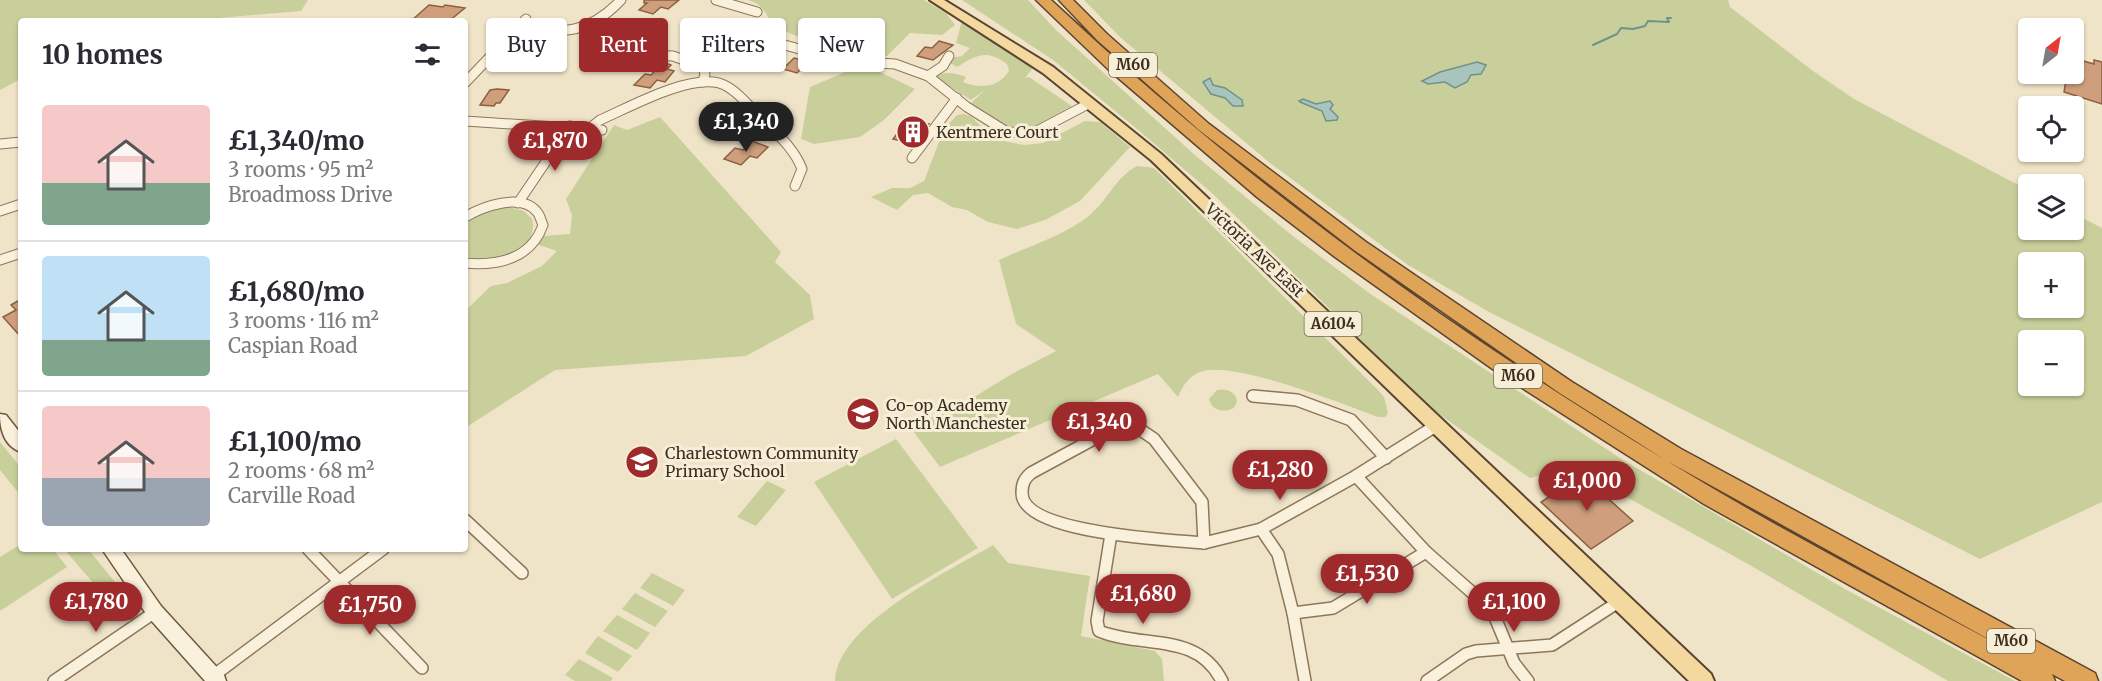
<!DOCTYPE html>
<meta charset="utf-8">
<style>
:root{--surface:#fff;--page:#f7f7f7;--text:#2b2b33;--muted:#7c7c81;--line:#e1e1e2;--accent:#9e2a2b}
body{margin:0;font-family:Merriweather,serif;background:var(--page);color:var(--text);height:100vh;display:flex;flex-direction:column;font-size:22px;white-space:nowrap}
*{box-sizing:border-box;margin:0}
p{font-size:20px;color:var(--muted)}
.icon{flex:none;width:33px;height:33px;fill:none;stroke:currentColor;stroke-width:2;stroke-linecap:round;stroke-linejoin:round}
.map{position:relative;flex:1;overflow:hidden}
.details{position:absolute;left:18px;top:18px;width:450px;height:534px;display:flex;flex-direction:column;background:var(--surface);border-radius:6px;box-shadow:0 2px 4px #0004}
.details>*{flex:none}
.banner{position:absolute;left:486px;top:18px;width:570px;height:54px;display:flex;gap:12px}
.needle{width:39px;rotate:31deg}
.buttons{position:absolute;left:2018px;top:18px;display:grid;gap:12px}
.buttons a{display:grid;place-items:center;width:66px;height:66px;border-radius:6px;background:var(--surface);box-shadow:0 2px 4px #0004;font-size:30px}
.price{position:absolute;translate:-50% -51px;padding:0 14px;border-radius:21px;background:var(--accent);color:#fff;font-size:20px;line-height:39px;filter:drop-shadow(0 2px 3px #0008)}
.price::after{content:'';position:absolute;left:50%;top:36px;width:18px;height:14px;margin-left:-9px;background:inherit;clip-path:polygon(0 0,100% 0,50% 100%)}
.price.current{background:#222;color:#fff}
ul{padding:0;list-style:none}
li{display:flex;align-items:center;gap:18px;height:150px;padding:0 24px}
li+li{border-top:2px solid var(--line)}
li span{display:grid;place-items:center;flex:none;width:168px;height:120px;border-radius:6px;color:#555}
li>.icon{margin-inline-start:auto}
span .icon{width:72px;height:72px;fill:#fffc;stroke-width:1}
li b{font-size:26px}
h2{display:flex;justify-content:space-between;align-items:center;height:72px;padding:0 24px;font-size:26px}
.chip{padding:0 21px;border-radius:6px;background:var(--surface);box-shadow:0 2px 4px #0004;font-size:21px;line-height:54px}
.chip.current{background:var(--accent);color:#fff}
.map>svg:first-child{display:block}
.green{fill:#c9cf9b;fill-rule:evenodd}
.water{fill:#a9c4bc;stroke:#6f938a;stroke-width:1.5}
.lines{fill:none;stroke-linecap:round;stroke-linejoin:round}
.stream{stroke:#6f938a;stroke-width:2}
.building{fill:#cf9f7d;stroke:#8d5f41;stroke-width:1.5}
.street-far1-casing{stroke:#8d765c;stroke-width:11}
.street-casing{stroke:#8d765c;stroke-width:14}
.secondary-casing{stroke:#6f573f;stroke-width:3}
.primary-casing{stroke:#5b4430;stroke-width:4}
.highway-casing{stroke:#5b4430;stroke-width:3}
.street-far1{stroke:#faf1dc;stroke-width:9}
.street{stroke:#faf1dc;stroke-width:11}
.secondary{fill:#faf1dc;fill-rule:evenodd}
.primary{fill:#f3d9a0;fill-rule:evenodd}
.highway{fill:#e0a458;fill-rule:evenodd}
.labels{text-anchor:middle;stroke-width:6;stroke-linejoin:round;paint-order:stroke}
.shield{fill:#f7eed8;stroke:#756857;stroke-width:1.5}
.shield-label{font-size:15px;font-weight:bold;fill:#3d2e20}
.poi-label{font-size:16px;fill:#3d2e20;stroke:#f7eed8;text-anchor:start}
.street-label{font-size:16px;fill:#3d2e20;stroke:#f7eed8}
</style>
<div class="map">
<svg width="2102" height="681" viewBox="0 0 2102 681">
<rect width="100%" height="100%" fill="#f0e4c8"/>
<g class="green">
<polygon points="0,0 308,0 301,11 183,21 21,21 21,79 0,90"/>
<path d="M 748,0 L 924,0 L 946,13 L 955,25 L 942,35 L 910,33 L 887,56 C 856,51 805,44 778,27 C 765,18 766,5 748,0 Z"/>
<polygon points="962,0 1028,0 1056,30 1196,156 1294,237 1372,295 1623,460 1845,589 2015,681 1948,681 1748,564 1599,482 1566,468 1530,478 1429,407 1213,194 1137,129 1053,60"/>
<path d="M 1084,0 L 1728,0 L 1730,7 L 1813,71 L 1854,99 L 2028,190 L 2028,230 L 2073,230 L 2073,213 L 2102,228 L 2102,502 L 1980,559 L 1489,312 L 1408,265 L 1270,163 L 1121,38 ZM 2028,262 L 2073,262 L 2073,308 L 2028,308 ZM 2028,340 L 2073,340 L 2073,386 L 2028,386 Z"/>
<path d="M 962,20 L 1033,68 L 1025,78 L 1029,77 L 1072,106 L 1027,130 L 1006,128 L 971,103 L 986,89 L 971,100 L 934,76 C 946,71 953,73 966,77 L 963,82 C 980,89 998,88 1009,71 L 1007,64 C 986,49 977,55 957,67 L 948,62 L 951,58 L 962,56 L 970,48 L 956,43 Z"/>
<polygon points="850,70 876,70 915,89 884,120 860,137 814,144 801,139 810,87"/>
<polygon points="964,114 972,117 987,133 1004,141 1024,145 1043,143 1085,121 1100,122 1130,147 1080,201 1045,220 1017,229 988,222 967,210 952,207 928,193 913,195 897,210 871,197 892,188 910,188 924,181 944,129 957,115"/>
<polygon points="660,117 781,252 775,262 810,295 814,319 746,356 555,370 465,428 465,311 491,286 507,283 542,266 557,251 536,244 542,236 570,234 572,215 566,199 614,125 627,130"/>
<path d="M 1137,166 L 1154,168 L 1378,390 L 1384,397 L 1388,413 L 1385,417 L 1378,417 C 1343,404 1237,362 1203,371 C 1190,375 1183,385 1178,397 L 1158,374 L 940,467 L 910,427 L 966,402 L 1010,375 L 1056,351 L 1016,324 L 999,260 C 1027,247 1069,234 1092,213 C 1109,198 1116,177 1137,166 Z"/>
<path d="M 509,207 L 524,211 L 532,219 C 541,252 488,265 465,256 L 465,222 C 477,212 494,208 509,207 Z"/>
<path d="M 1217,390 C 1226,388 1236,391 1237,402 L 1234,408 C 1223,413 1212,411 1209,399 Z"/>
<polygon points="896,439 978,548 892,599 814,482"/>
<polygon points="0,442 21,468 21,496 0,470"/>
<polygon points="767,481 786,490 756,526 737,517"/>
<polygon points="21,544 21,549 53,549 67,567 0,611 0,557"/>
<path d="M 993,545 L 1008,563 L 1090,576 L 1081,636 L 1155,651 L 1162,659 L 1164,681 L 835,681 C 837,624 949,571 993,545 Z"/>
<polygon points="64,549 88,549 137,609 132,620 125,620"/>
<polygon points="652,573 685,590 673,606 640,588"/>
<polygon points="635,593 668,611 655,627 622,609"/>
<polygon points="617,615 650,633 637,650 603,631"/>
<polygon points="598,636 632,656 618,672 585,653"/>
<polygon points="579,659 613,678 611,681 575,681 565,675"/>
</g>
<g class="water">
<polygon points="1477,62 1486,65 1481,74 1471,75 1467,82 1455,88 1445,82 1428,84 1422,81 1440,72"/>
<polygon points="1210,78 1213,85 1225,88 1242,100 1243,106 1233,106 1225,98 1211,94 1203,82"/>
<polygon points="1303,99 1316,104 1330,101 1333,105 1330,109 1338,117 1337,120 1326,121 1322,111 1300,102 1299,101"/>
</g>
<g class="lines">
<polyline class="stream" points="1593,45 1617,34 1621,28 1633,29 1645,26 1648,21 1669,22 1667,18 1671,18"/>
</g>
<g class="building">
<polygon points="644,0 679,0 668,9 661,7 653,14 639,10 647,3 644,3"/>
<polygon points="429,5 443,7 445,5 465,8 449,21 411,21"/>
<polygon points="527,36 549,38 557,39 534,62 524,61 527,56 522,56 525,52 521,51 527,45 520,44"/>
<polygon points="939,41 953,45 933,60 917,56 925,47 932,48"/>
<polygon points="804,57 819,61 813,67 805,65 797,73 783,69 794,58 802,60"/>
<polygon points="2073,58 2094,64 2094,60 2102,62 2102,104 2064,92 2067,74 2073,74"/>
<polygon points="663,62 671,65 667,69 674,71 665,82 657,80 650,88 634,85 645,74 651,75"/>
<polygon points="497,89 509,90 500,103 496,103 494,106 480,105 490,90"/>
<polygon points="917,121 929,124 920,136 916,135 910,143 893,139 902,127 910,129"/>
<polygon points="752,141 768,147 757,158 750,156 741,165 724,159 735,148 743,150"/>
<polygon points="21,299 21,337 3,317 16,310 11,305"/>
<polygon points="1582,475 1633,521 1591,549 1541,502"/>
</g>
<g class="lines">
<defs>
<g id="street-far1">
<polyline points="716,0 757,12"/>
<path d="M 516,29 C 562,32 587,36 621,0"/>
<polyline points="781,44 844,61 895,64 928,76 967,107 1007,132 1033,133 1090,103"/>
<polyline points="636,55 673,56 703,67 705,74 703,82"/>
<polyline points="928,76 943,66 949,56"/>
<polyline points="465,83 526,19"/>
<polyline points="465,121 602,130"/>
<path d="M 590,128 L 600,120 C 630,107 687,75 719,83 C 736,88 749,107 762,119 C 777,134 794,148 802,169 L 795,186"/>
<polyline points="0,144 21,142"/>
<polyline points="912,158 957,98"/>
<polyline points="518,203 570,126"/>
<polyline points="0,211 21,204"/>
<path d="M 465,217 C 482,207 521,192 537,212 C 540,215 541,221 543,225 C 531,259 498,266 465,263"/>
<polyline points="0,260 21,253"/>
</g>
<g id="street">
<polyline points="1253,396 1297,400 1351,420 1386,458"/>
<path d="M 1132,424 L 1154,439 L 1202,502 L 1204,543 C 1173,540 1022,534 1022,493 C 1022,484 1024,479 1031,473 L 1114,428 Z"/>
<polyline points="1356,476 1426,552 1492,610 1514,663 1528,681"/>
<polyline points="465,520 522,573"/>
<polyline points="1261,529 1278,554 1293,613 1305,681"/>
<path d="M 1111,534 L 1097,621 L 1099,631 C 1143,649 1197,631 1222,681"/>
<polyline points="1204,543 1261,529 1356,476 1437,425"/>
<polyline points="308,549 422,668"/>
<polyline points="1293,613 1333,608 1426,552"/>
<polyline points="213,676 383,549"/>
<polyline points="54,681 155,612"/>
<polyline points="1427,681 1466,654 1476,651 1552,645 1620,601"/>
</g>
<g id="secondary">
<path d="M 0,414 L 6,415 L 21,434 L 21,452 C 4,446 0,429 0,414 Z"/>
<polygon points="102,549 121,549 161,606 224,675 226,681 205,681 149,618"/>
</g>
<polygon id="primary" points="930,0 944,0 1053,67 1161,154 1711,674 1714,681 1689,681 1151,160 1043,73"/>
<path id="highway" d="M 1036,0 L 1051,0 C 1243,180 1447,328 1672,464 C 1782,531 1896,590 2010,651 L 1667,461 L 1558,392 L 1354,250 L 1199,130 L 1097,40 L 1059,0 L 1073,0 L 1107,34 L 1209,124 L 1366,242 L 1572,382 L 1681,449 L 2095,673 L 2098,681 L 2065,681 L 2052,674 L 2055,681 L 2022,681 L 1704,504 L 1494,370 L 1335,257 L 1257,197 L 1109,70 Z"/>
</defs>
<use href="#street-far1" class="street-far1-casing"/>
<use href="#street" class="street-casing"/>
<use href="#secondary" class="secondary-casing"/>
<use href="#primary" class="primary-casing"/>
<use href="#highway" class="highway-casing"/>
<use href="#street-far1" class="street-far1"/>
<use href="#street" class="street"/>
<use href="#secondary" class="secondary"/>
<use href="#primary" class="primary"/>
<use href="#highway" class="highway"/>
</g>
<defs>
<symbol id="building-disc" viewBox="-11 -11 22 22"><circle r="9.5" fill="#9e2a2b" stroke="#f7eed8"/><path d="M-4-6H4V6H1V3H-1V6H-4ZM-2.5-4.3h1.7v1.8h-1.7ZM.8-4.3h1.7v1.8H.8ZM-2.5-1h1.7V.8h-1.7ZM.8-1h1.7V.8H.8Z" fill="#fff"/></symbol>
<symbol id="school-disc" viewBox="-11 -11 22 22"><circle r="9.5" fill="#9e2a2b" stroke="#f7eed8"/><path d="M0-5L7-2L0 1L-7-2ZM-4 1L0 2.5L4 1V4Q0 6-4 4Z" fill="#fff"/></symbol>
</defs>
<g fill-rule="evenodd">
<use href="#building-disc" x="894" y="113" width="38" height="38"/>
<use href="#school-disc" x="844" y="395" width="38" height="38"/>
<use href="#school-disc" x="623" y="443" width="38" height="38"/>
</g>
<g class="labels">
<g class="shield">
<rect x="1109" y="53" width="48" height="24" rx="4.5"/>
<rect x="1304.5" y="312" width="57" height="24" rx="4.5"/>
<rect x="1494" y="364" width="48" height="24" rx="4.5"/>
<rect x="1987" y="629" width="48" height="24" rx="4.5"/>
</g>
<g class="shield-label">
<text x="1133" y="70">M60</text>
<text x="1333" y="329">A6104</text>
<text x="1518" y="381">M60</text>
<text x="2011" y="646">M60</text>
</g>
<g class="poi-label">
<text x="936" y="138">Kentmere Court</text>
<text x="886" y="411">Co-op Academy<tspan x="886" dy="18">North Manchester</tspan></text>
<text x="665" y="459">Charlestown Community<tspan x="665" dy="18">Primary School</tspan></text>
</g>
<g class="street-label">
<text transform="translate(1255 250) rotate(43)" y="6">Victoria Ave East</text>
</g>
</g>
</svg>
<div class="buttons">
<a><svg class="needle" viewBox="-14 -14 28 28"><path d="M0-13l5 13h-10z" fill="#e53935"/><path d="M0 13l5-13h-10z" fill="#7c7c81"/></svg></a>
<a><svg class="icon" aria-label="locate" viewBox="0 0 24 24"><circle cx="12" cy="12" r="6"/><path d="M12 2v4M12 18v4M2 12h4M18 12h4"/></svg></a>
<a><svg class="icon" aria-label="layers" viewBox="0 0 24 24"><path d="M12 4l9 5-9 5-9-5zM3 14l9 5 9-5"/></svg></a>
<a>+</a>
<a>−</a>
</div>
<b class="price current" style="left:746px;top:153px">£1,340</b>
<b class="price" style="left:555px;top:172px">£1,870</b>
<b class="price" style="left:1099px;top:453px">£1,340</b>
<b class="price" style="left:1280px;top:501px">£1,280</b>
<b class="price" style="left:1587px;top:512px">£1,000</b>
<b class="price" style="left:1367px;top:605px">£1,530</b>
<b class="price" style="left:1143px;top:625px">£1,680</b>
<b class="price" style="left:96px;top:633px">£1,780</b>
<b class="price" style="left:1514px;top:633px">£1,100</b>
<b class="price" style="left:370px;top:636px">£1,750</b>
<div class="banner">
<a class="chip">Buy</a>
<a class="chip current">Rent</a>
<a class="chip">Filters</a>
<a class="chip">New</a>
</div>
<section class="details">
<h2>10 homes<svg class="icon" aria-label="filters" viewBox="0 0 24 24"><path d="M4 7h16M4 17h16"/><circle cx="9" cy="7" r="2"/><circle cx="15" cy="17" r="2"/></svg></h2>
<ul>
<li><span style="background:linear-gradient(#f6c9c9 65%,#7fa58c 0)"><svg class="icon" aria-label="home" viewBox="0 0 24 24"><path d="M3 11l9-7 9 7M6 9v11h12V9"/></svg></span><div><b>£1,340/mo</b><p>3 rooms · 95 m²</p><p>Broadmoss Drive</p></div></li>
<li><span style="background:linear-gradient(#bfe0f5 70%,#7fa58c 0)"><svg class="icon" aria-label="home" viewBox="0 0 24 24"><path d="M3 11l9-7 9 7M6 9v11h12V9"/></svg></span><div><b>£1,680/mo</b><p>3 rooms · 116 m²</p><p>Caspian Road</p></div></li>
<li><span style="background:linear-gradient(#f6c9c9 60%,#9aa5b1 0)"><svg class="icon" aria-label="home" viewBox="0 0 24 24"><path d="M3 11l9-7 9 7M6 9v11h12V9"/></svg></span><div><b>£1,100/mo</b><p>2 rooms · 68 m²</p><p>Carville Road</p></div></li>
</ul>
</section>
</div>
